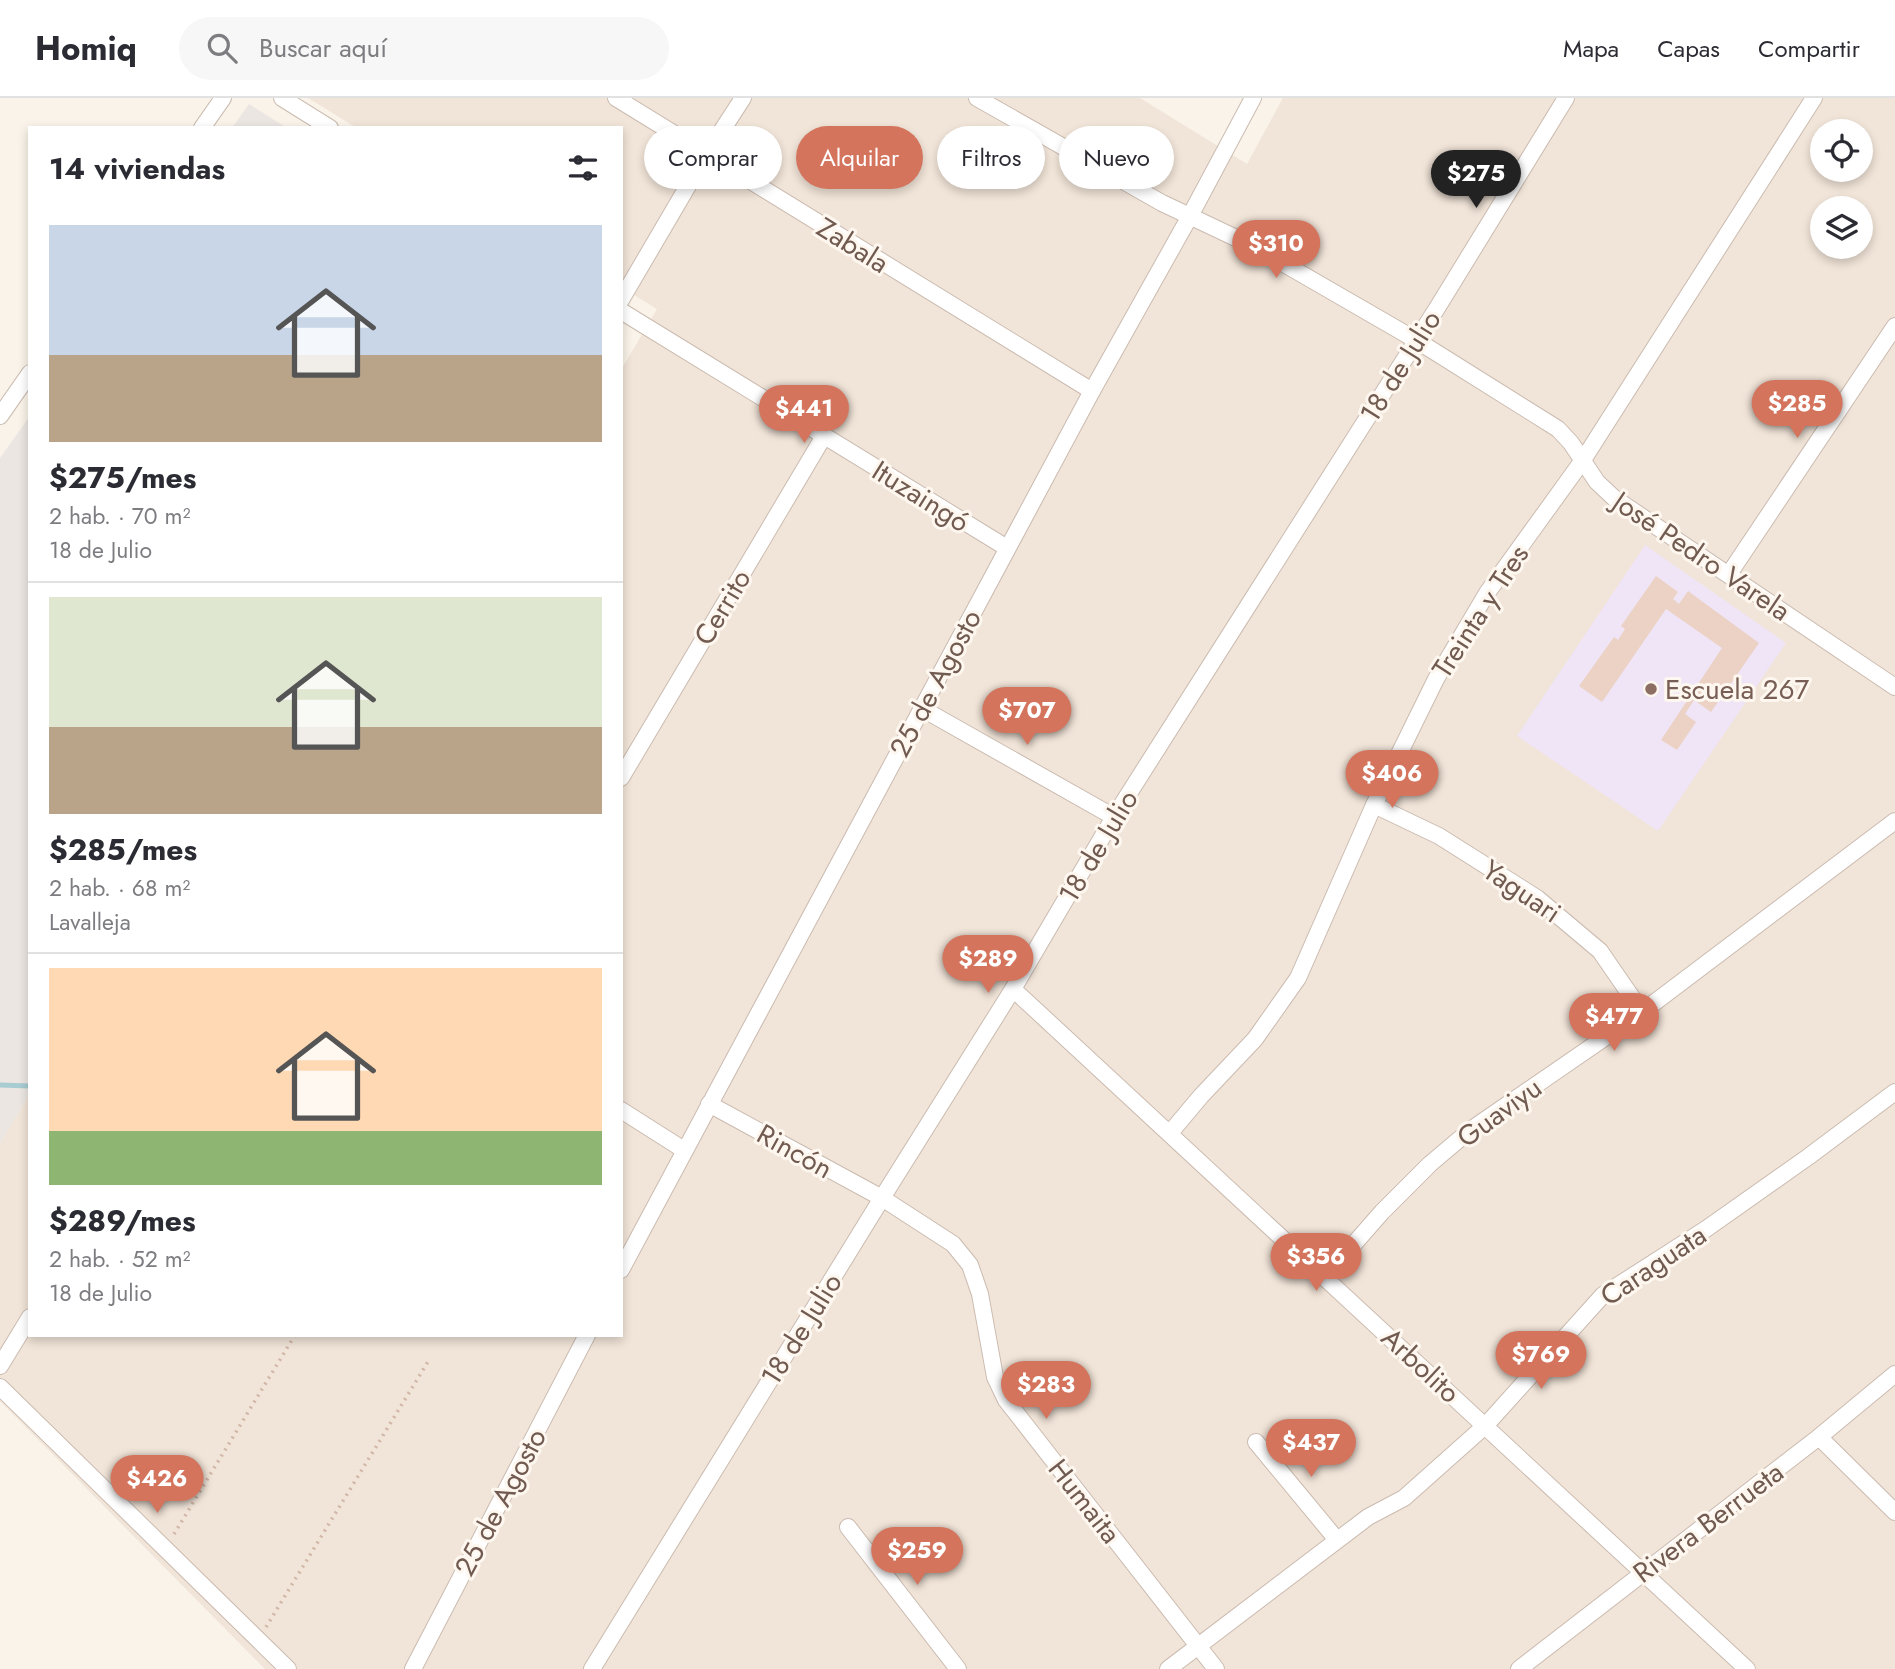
<!DOCTYPE html>
<html lang="es">
<meta charset="utf-8">
<style>
:root{--surface:#fff;--page:#f7f7f7;--text:#2b2b33;--muted:#7c7c81;--line:#e1e1e2;--accent:#d4745d}
body{margin:0;font-family:Jost,sans-serif;background:var(--page);color:var(--text);height:100vh;display:flex;flex-direction:column;font-size:26px;white-space:nowrap}
*{box-sizing:border-box;margin:0}
p{font-size:23px;color:var(--muted)}
.icon{flex:none;width:38px;height:38px;fill:none;stroke:currentColor;stroke-width:2;stroke-linecap:round;stroke-linejoin:round}
.map{position:relative;flex:1;overflow:hidden}
.panel{position:absolute;left:28px;top:28px;width:595px;height:1211px;display:flex;flex-direction:column;background:var(--surface);border-radius:0px;box-shadow:0 4px 10px #0003}
.panel>*{flex:none}
.banner{position:absolute;left:644px;top:28px;width:665px;height:63px;display:flex;gap:14px}
.controls{position:absolute;left:1810px;top:21px;display:grid;gap:14px}
.controls a{display:grid;place-items:center;width:63px;height:63px;border-radius:50%;background:var(--surface);box-shadow:0 4px 10px #0003;font-size:35px}
.price{position:absolute;translate:-50% -60px;padding:0 16px;border-radius:24px;background:var(--accent);color:#fff;font-size:23px;line-height:46px;filter:drop-shadow(0 2px 4px #0008)}
.price::after{content:'';position:absolute;left:50%;top:42px;width:21px;height:16px;margin-left:-10px;background:inherit;clip-path:polygon(0 0,100% 0,50% 100%)}
.price.active{background:#222;color:#fff}
ul{padding:0;list-style:none}
li{display:grid;align-content:center;gap:14px;height:371px;padding:0 21px}
li+li{border-top:2px solid var(--line)}
li span{display:grid;place-items:center;height:217px;border-radius:0px;color:#555}
li>.icon{margin-inline-start:auto}
span .icon{width:126px;height:126px;fill:#fffc;stroke-width:1}
li b{font-size:30px}
h2{display:flex;justify-content:space-between;align-items:center;height:84px;padding:0 21px;font-size:30px}
.tag{padding:0 24px;border-radius:32px;background:var(--surface);box-shadow:0 4px 10px #0003;font-size:24px;line-height:63px}
.tag.active{background:var(--accent);color:#fff}
header{display:flex;align-items:center;gap:42px;box-sizing:border-box;height:98px;padding:0 35px;background:var(--surface);border-bottom:2px solid var(--line)}
header strong{font-size:33px}
nav{display:flex;gap:38px;margin-inline-start:auto;font-size:24px}
.search{width:490px;height:63px;background:var(--page);display:flex;align-items:center;gap:18px;box-sizing:border-box;padding:0 24px;border-radius:38px;color:var(--muted);font-size:26px}
.map>svg:first-child{display:block}
.residential{fill:#f1e4d8;fill-rule:evenodd}
.industrial{fill:#ebe6e1}
.education{fill:#efe5f6}
.lines{fill:none;stroke-linecap:round;stroke-linejoin:round}
.stream{stroke:#a7ccd2;stroke-width:5}
.building{fill:#ecd2c4}
.minor-casing{stroke:#cbbbb0;stroke-width:18}
.path{stroke:#d1b6a7;stroke-width:3.5;stroke-dasharray:2 5;stroke-linecap:butt}
.minor{stroke:#fff;stroke-width:16}
.education-dot{fill:#8d6e63;stroke:#fdf7ef;stroke-width:2.5}
.labels{text-anchor:middle;stroke-width:6;stroke-linejoin:round;paint-order:stroke}
.street-label{font-size:28px;fill:#715a50;stroke:#fdf7ef}
.education-label{font-size:28px;fill:#785e54;stroke:#fdf7ef;text-anchor:start}
</style>
<header>
<strong>Homiq</strong>
<div class="search"><svg class="icon" aria-label="search" viewBox="0 0 24 24"><circle cx="10" cy="10" r="6"/><path d="M15 15l6 6"/></svg>Buscar aquí</div>
<nav><a>Mapa</a><a>Capas</a><a>Compartir</a></nav>
</header>
<div class="map">
<svg width="1895" height="1571" viewBox="0 0 1895 1571">
<rect width="100%" height="100%" fill="#faf3e9"/>
<path class="residential" d="M 308,0 L 1140,0 L 1247,66 L 1283,0 L 1895,0 L 1895,1571 L 265,1571 L 0,1303 L 0,1046 L 30,995 L 30,1237 L 621,1237 L 621,272 L 657,211 L 621,189 L 621,30 L 357,30 ZM 1822,33 L 1860,33 L 1860,72 L 1822,72 ZM 1822,110 L 1860,110 L 1860,149 L 1822,149 Z"/>
<g class="industrial">
<polygon points="249,6 287,30 232,30"/>
<polygon points="30,318 30,995 0,1046 0,360"/>
</g>
<polygon class="education" points="1645,447 1786,545 1658,733 1517,638"/>
<g class="lines">
<polyline class="stream" points="0,987 30,988"/>
</g>
<polygon class="building" points="1656,478 1678,494 1673,501 1679,506 1688,493 1759,545 1711,614 1694,602 1685,616 1696,624 1677,652 1661,642 1722,550 1666,511 1602,604 1579,588 1614,539 1618,542 1625,531 1621,528"/>
<g class="lines">
<defs>
<g id="minor">
<polyline points="282,0 330,30"/>
<polyline points="616,0 1092,293"/>
<polyline points="977,0 1162,105 1255,149 1416,242 1558,331 1571,345 1597,384 1614,400 1895,589"/>
<polyline points="202,30 223,0"/>
<polyline points="621,202 706,57 743,0"/>
<polyline points="621,213 1007,450"/>
<polyline points="0,318 30,275"/>
<polyline points="1729,476 1895,228"/>
<polyline points="921,610 1114,719"/>
<polyline points="621,680 824,338"/>
<polyline points="1374,707 1439,738 1537,800 1600,853 1642,914"/>
<polyline points="1013,891 1747,1571"/>
<polyline points="709,1006 882,1100 953,1146 970,1167 980,1196 995,1279 1006,1302 1216,1571"/>
<polyline points="621,1012 684,1052"/>
<polyline points="1170,1035 1201,998 1255,941 1298,880 1374,707 1436,581 1487,495 1583,362 1814,0"/>
<polyline points="621,1172 1092,293 1190,118 1253,0"/>
<polyline points="1325,1179 1382,1114 1430,1066 1469,1033 1642,914 1895,723"/>
<polyline points="0,1268 30,1219"/>
<polyline points="0,1289 288,1571"/>
<polyline points="1819,1339 1895,1414"/>
<polyline points="1256,1344 1337,1442"/>
<polyline points="848,1429 958,1571"/>
<polyline points="413,1571 587,1237"/>
<polyline points="592,1571 882,1100 1013,891 1114,719 1439,207 1566,0"/>
<polyline points="1168,1571 1368,1419 1404,1400 1486,1327 1603,1197 1706,1131 1808,1059 1895,994"/>
<polyline points="1519,1571 1819,1339 1895,1276"/>
</g>
</defs>
<use href="#minor" class="minor-casing"/>
<g class="path">
<polyline points="174,1436 295,1237"/>
<polyline points="266,1529 429,1262"/>
</g>
<use href="#minor" class="minor"/>
</g>
<circle class="education-dot" cx="1651" cy="591" r="7"/>
<g class="labels">
<g class="street-label">
<text transform="translate(853 147) rotate(32)" y="10">Zabala</text>
<text transform="translate(1400 268) rotate(-58)" y="10">18 de Julio</text>
<text transform="translate(921 398) rotate(32)" y="10">Ituzaingó</text>
<text transform="translate(1702 458) rotate(34)" y="10">José Pedro Varela</text>
<text transform="translate(722 509) rotate(-59)" y="10">Cerrito</text>
<text transform="translate(1480 513) rotate(-57)" y="10">Treinta y Tres</text>
<text transform="translate(935 585) rotate(-62)" y="10">25 de Agosto</text>
<text transform="translate(1098 748) rotate(-59)" y="10">18 de Julio</text>
<text transform="translate(1522 793) rotate(34)" y="10">Yaguari</text>
<text transform="translate(1499 1014) rotate(-36)" y="10">Guaviyu</text>
<text transform="translate(795 1053) rotate(29)" y="10">Rincón</text>
<text transform="translate(1653 1167) rotate(-34)" y="10">Caraguata</text>
<text transform="translate(801 1231) rotate(-58)" y="10">18 de Julio</text>
<text transform="translate(1421 1267) rotate(43)" y="10">Arbolito</text>
<text transform="translate(1085 1403) rotate(52)" y="10">Humaita</text>
<text transform="translate(500 1404) rotate(-62)" y="10">25 de Agosto</text>
<text transform="translate(1708 1424) rotate(-37)" y="10">Rivera Berrueta</text>
</g>
<g class="education-label">
<text x="1665" y="601">Escuela 267</text>
</g>
</g>
</svg>
<div class="controls">
<a><svg class="icon" aria-label="locate" viewBox="0 0 24 24"><circle cx="12" cy="12" r="6"/><path d="M12 2v4M12 18v4M2 12h4M18 12h4"/></svg></a>
<a><svg class="icon" aria-label="layers" viewBox="0 0 24 24"><path d="M12 4l9 5-9 5-9-5zM3 14l9 5 9-5"/></svg></a>
</div>
<b class="price active" style="left:1476px;top:112px">$275</b>
<b class="price" style="left:1276px;top:182px">$310</b>
<b class="price" style="left:1797px;top:342px">$285</b>
<b class="price" style="left:804px;top:347px">$441</b>
<b class="price" style="left:1027px;top:649px">$707</b>
<b class="price" style="left:1392px;top:712px">$406</b>
<b class="price" style="left:988px;top:897px">$289</b>
<b class="price" style="left:1614px;top:955px">$477</b>
<b class="price" style="left:1316px;top:1195px">$356</b>
<b class="price" style="left:1541px;top:1293px">$769</b>
<b class="price" style="left:1046px;top:1323px">$283</b>
<b class="price" style="left:1311px;top:1381px">$437</b>
<b class="price" style="left:157px;top:1417px">$426</b>
<b class="price" style="left:917px;top:1489px">$259</b>
<div class="banner">
<a class="tag">Comprar</a>
<a class="tag active">Alquilar</a>
<a class="tag">Filtros</a>
<a class="tag">Nuevo</a>
</div>
<section class="panel">
<h2>14 viviendas<svg class="icon" aria-label="filters" viewBox="0 0 24 24"><path d="M4 7h16M4 17h16"/><circle cx="9" cy="7" r="2"/><circle cx="15" cy="17" r="2"/></svg></h2>
<ul>
<li><span style="background:linear-gradient(#c9d6e8 60%,#b9a48a 0)"><svg class="icon" aria-label="home" viewBox="0 0 24 24"><path d="M3 11l9-7 9 7M6 9v11h12V9"/></svg></span><div><b>$275/mes</b><p>2 hab. · 70 m²</p><p>18 de Julio</p></div></li>
<li><span style="background:linear-gradient(#dfe7d0 60%,#b9a48a 0)"><svg class="icon" aria-label="home" viewBox="0 0 24 24"><path d="M3 11l9-7 9 7M6 9v11h12V9"/></svg></span><div><b>$285/mes</b><p>2 hab. · 68 m²</p><p>Lavalleja</p></div></li>
<li><span style="background:linear-gradient(#ffd9b3 75%,#8fb573 0)"><svg class="icon" aria-label="home" viewBox="0 0 24 24"><path d="M3 11l9-7 9 7M6 9v11h12V9"/></svg></span><div><b>$289/mes</b><p>2 hab. · 52 m²</p><p>18 de Julio</p></div></li>
</ul>
</section>
</div>
